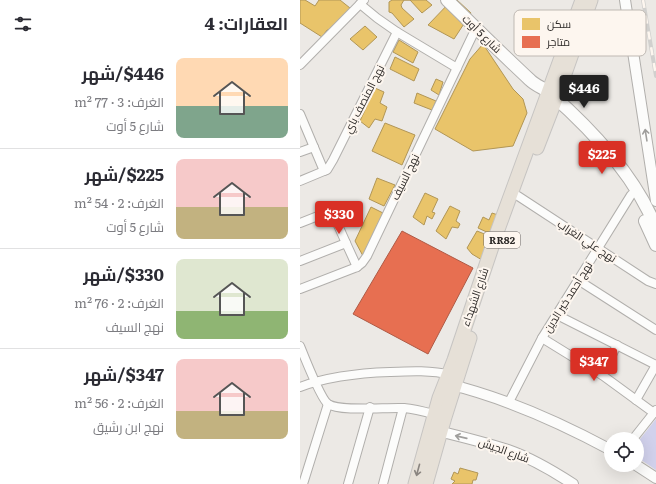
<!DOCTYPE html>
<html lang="ar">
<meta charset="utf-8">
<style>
:root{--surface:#fff;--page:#f7f7f7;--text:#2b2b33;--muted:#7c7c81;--line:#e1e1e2;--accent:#d93025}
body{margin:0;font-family:Literata,Cairo,serif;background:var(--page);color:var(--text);direction:rtl;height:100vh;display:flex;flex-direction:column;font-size:15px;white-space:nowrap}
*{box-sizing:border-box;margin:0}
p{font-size:13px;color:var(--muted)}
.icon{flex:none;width:22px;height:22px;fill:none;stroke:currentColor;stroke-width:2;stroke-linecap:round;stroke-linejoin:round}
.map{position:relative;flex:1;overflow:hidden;direction:ltr}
.sheet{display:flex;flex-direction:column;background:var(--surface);width:300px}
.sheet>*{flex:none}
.controls{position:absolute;left:304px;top:432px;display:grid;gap:8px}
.controls a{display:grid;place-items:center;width:40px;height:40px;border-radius:50%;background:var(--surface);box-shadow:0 4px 16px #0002;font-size:20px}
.price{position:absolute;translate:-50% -34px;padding:0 9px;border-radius:4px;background:var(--accent);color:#fff;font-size:13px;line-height:26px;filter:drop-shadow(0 1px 2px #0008)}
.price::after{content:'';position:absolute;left:50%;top:24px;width:12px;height:9px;margin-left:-6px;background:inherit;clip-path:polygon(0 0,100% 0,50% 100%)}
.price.active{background:#222;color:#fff}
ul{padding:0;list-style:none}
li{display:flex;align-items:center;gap:12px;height:100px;padding:0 12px}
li+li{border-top:1px solid var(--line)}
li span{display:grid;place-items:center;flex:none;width:112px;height:80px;border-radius:8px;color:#555}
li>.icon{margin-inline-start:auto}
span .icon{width:48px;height:48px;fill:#fffc;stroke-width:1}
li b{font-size:17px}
h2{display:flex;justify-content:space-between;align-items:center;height:48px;padding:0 12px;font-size:17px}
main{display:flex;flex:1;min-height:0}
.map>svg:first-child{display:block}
.green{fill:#d1d1ec}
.homes{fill:#e9c46a;stroke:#b19656}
.shops{fill:#e76f51;stroke:#af5a45}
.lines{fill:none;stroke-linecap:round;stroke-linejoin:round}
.minor-casing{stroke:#b1afac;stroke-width:10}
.tertiary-casing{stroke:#b1afac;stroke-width:12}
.secondary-casing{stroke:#b1afac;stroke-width:14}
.primary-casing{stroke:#c6c4c2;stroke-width:15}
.minor{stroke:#fcfcfb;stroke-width:8}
.tertiary{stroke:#fcfcfb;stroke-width:10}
.secondary{stroke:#fcfcfb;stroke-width:12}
.primary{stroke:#e6e0d7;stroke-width:13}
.rail-casing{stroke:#d1d0ce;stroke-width:4}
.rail{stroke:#fdf6ef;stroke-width:2.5;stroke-dasharray:8;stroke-linecap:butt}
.oneway{stroke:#9f9e9c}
.oneway2{stroke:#8a8580}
.labels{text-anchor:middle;stroke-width:4;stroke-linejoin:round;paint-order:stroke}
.shield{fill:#fdf6ef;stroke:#6b6764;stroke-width:1}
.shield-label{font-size:10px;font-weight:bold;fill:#2d2a28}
.street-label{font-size:11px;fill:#2d2a28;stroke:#fdf6ef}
.key{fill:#fdf6ef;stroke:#bfb9b3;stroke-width:1}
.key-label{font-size:11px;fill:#2d2a28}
</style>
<main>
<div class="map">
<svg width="356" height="484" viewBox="0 0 356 484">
<rect width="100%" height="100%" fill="#ece9e5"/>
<polygon class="green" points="356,419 356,470 337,457 337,443"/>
<g class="homes">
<polygon points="0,0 5,0 15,6 19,0 40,0 50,8 30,30 27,30 22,37 0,23"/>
<polygon points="92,0 126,0 132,5 122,13 110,0 104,0 101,5 102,8 114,19 104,27 92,13 89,12 89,2"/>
<polygon points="152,0 157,0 171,13 154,39 128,25"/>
<polygon points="65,26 77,37 63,50 50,39"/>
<polygon points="99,40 118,52 113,63 93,52"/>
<polygon points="183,44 213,89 223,99 227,113 213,146 173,151 135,129 170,59"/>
<polygon points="95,57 119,69 114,81 90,69"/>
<polygon points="136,79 143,82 139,95 131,90"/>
<polygon points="75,88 84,92 80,103 87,107 82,121 75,119 69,128 60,121"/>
<polygon points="117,93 136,101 132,110 114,103"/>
<polygon points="85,123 115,135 102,165 72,151"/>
<polygon points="77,178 95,185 84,206 69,199"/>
<polygon points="125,193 138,199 132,212 135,213 132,219 127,216 124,225 113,217"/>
<polygon points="150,206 160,211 156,221 160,224 158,228 152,227 146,239 136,231"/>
<polygon points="71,207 83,213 63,256 55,241"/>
<polygon points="192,213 198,215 191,234 178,228 183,217 189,220"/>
<polygon points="177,231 192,237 182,260 172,254 167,248"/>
<polygon points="160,468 178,473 176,480 173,480 172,484 152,484 155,481 151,479 154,472 158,474"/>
</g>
<polygon class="shops" points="102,231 173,268 128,354 53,314"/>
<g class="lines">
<defs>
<g id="minor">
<polyline points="60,4 77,18 97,32"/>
<polyline points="0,65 64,0"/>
<polyline points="0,114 24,171 27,170 33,160 97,32 157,68"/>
<polyline points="0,152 14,147"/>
<polyline points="0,181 24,171"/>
<polyline points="212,193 218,196 348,281 356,284"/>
<polyline points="0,223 28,212 33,214 46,243"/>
<polyline points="0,261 46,243 57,267"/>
<polyline points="278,280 356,330"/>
<polyline points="0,289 57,267 62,263 67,256 176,28"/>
<polyline points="257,315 356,365"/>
<polyline points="242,338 302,375 354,413"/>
<path d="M 0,346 C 4,356 21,399 28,404 C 40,412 87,407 104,408 C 116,409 126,412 137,415"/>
<polyline points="302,375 317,345"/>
<path d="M 0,387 C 29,376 59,373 90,372 C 111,371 131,370 151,375"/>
<polyline points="336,400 356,365"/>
<polyline points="209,402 242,338 331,195"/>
<polyline points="333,439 356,410"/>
<polyline points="3,484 28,404"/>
<polyline points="48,484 70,407"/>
<polyline points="83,484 103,408"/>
</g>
<g id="tertiary">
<polyline points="325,0 356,201"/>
<path d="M 148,384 C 206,398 259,422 311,450"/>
<path d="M 134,430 C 159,436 184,442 208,450 C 231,458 253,471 273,484"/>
<polyline points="336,465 356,478"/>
</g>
<g id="secondary">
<path d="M 147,0 C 175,27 202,54 230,80 C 236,86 244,88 250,93 C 291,129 336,177 356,228"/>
<polyline points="345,221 356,245"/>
</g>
<g id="primary">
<polyline points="237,148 256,99 291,0"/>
<polyline points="115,484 139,398 154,360 196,235 282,0"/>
<polyline points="126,484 145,417 170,338"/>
</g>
</defs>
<use href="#minor" class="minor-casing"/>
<use href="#tertiary" class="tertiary-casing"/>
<use href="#secondary" class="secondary-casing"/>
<use href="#primary" class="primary-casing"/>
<use href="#minor" class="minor"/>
<use href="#tertiary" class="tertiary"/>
<use href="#secondary" class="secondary"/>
<use href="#primary" class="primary"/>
<defs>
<polyline id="rail" points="343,0 356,76"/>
</defs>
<use href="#rail" class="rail-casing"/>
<use href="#rail" class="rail"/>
</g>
<defs><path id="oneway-shaft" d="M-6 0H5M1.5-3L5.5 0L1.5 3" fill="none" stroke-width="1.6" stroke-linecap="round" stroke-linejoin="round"/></defs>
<g class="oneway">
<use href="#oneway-shaft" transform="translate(346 135) rotate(-99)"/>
<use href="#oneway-shaft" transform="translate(161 437) rotate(-167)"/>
</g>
<use class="oneway2" href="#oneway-shaft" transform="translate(118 470) rotate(105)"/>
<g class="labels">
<rect class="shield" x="184" y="232" width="36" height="16" rx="3"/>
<g class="shield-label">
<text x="202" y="244">RR82</text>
</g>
<g class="street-label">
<text transform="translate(182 34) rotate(44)" y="4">شارع 5 أوت</text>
<text transform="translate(64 99) rotate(-63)" y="4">نهج المنصف باي</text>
<text transform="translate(105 177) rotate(-64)" y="4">نهج السيف</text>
<text transform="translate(287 241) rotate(33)" y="4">نهج علي الغراب</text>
<text transform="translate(175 297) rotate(-71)" y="4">شارع الشهداء</text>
<text transform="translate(268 297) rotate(-58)" y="4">نهج أحمد خير الدين</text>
<text transform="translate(204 450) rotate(20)" y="4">شارع الجيش</text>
</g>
</g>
<rect x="214" y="10" width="132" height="46" rx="6" class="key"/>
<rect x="222" y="18" width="18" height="12" fill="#e9c46a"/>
<rect x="222" y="36" width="18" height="12" fill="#e76f51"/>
<g class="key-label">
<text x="247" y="28">سكن</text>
<text x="247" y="46">متاجر</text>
</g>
</svg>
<div class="controls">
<a><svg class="icon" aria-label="locate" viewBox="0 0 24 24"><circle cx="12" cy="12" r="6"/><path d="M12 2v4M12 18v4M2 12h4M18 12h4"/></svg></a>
</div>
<b class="price active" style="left:284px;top:109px">$446</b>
<b class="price" style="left:302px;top:175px">$225</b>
<b class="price" style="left:39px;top:235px">$330</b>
<b class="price" style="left:294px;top:382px">$347</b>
</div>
<section class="sheet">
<h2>العقارات: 4<svg class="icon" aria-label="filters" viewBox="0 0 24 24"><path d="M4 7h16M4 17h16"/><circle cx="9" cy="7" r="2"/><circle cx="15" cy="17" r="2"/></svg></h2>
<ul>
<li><span style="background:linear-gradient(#ffd9b3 60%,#7fa58c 0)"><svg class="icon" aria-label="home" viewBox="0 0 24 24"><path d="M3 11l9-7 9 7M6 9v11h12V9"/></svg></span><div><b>$446/شهر</b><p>الغرف: 3 · 77 m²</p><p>شارع 5 أوت</p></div></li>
<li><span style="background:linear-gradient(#f6c9c9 60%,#c2b280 0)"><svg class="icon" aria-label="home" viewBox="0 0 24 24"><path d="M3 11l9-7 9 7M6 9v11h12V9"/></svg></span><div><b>$225/شهر</b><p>الغرف: 2 · 54 m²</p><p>شارع 5 أوت</p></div></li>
<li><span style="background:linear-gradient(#dfe7d0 65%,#8fb573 0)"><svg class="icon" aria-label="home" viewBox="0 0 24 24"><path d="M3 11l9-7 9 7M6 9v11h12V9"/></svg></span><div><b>$330/شهر</b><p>الغرف: 2 · 76 m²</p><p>نهج السيف</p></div></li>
<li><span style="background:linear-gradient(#f6c9c9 65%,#c2b280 0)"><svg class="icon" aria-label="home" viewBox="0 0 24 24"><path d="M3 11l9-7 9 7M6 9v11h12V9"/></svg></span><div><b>$347/شهر</b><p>الغرف: 2 · 56 m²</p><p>نهج ابن رشيق</p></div></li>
</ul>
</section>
</main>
